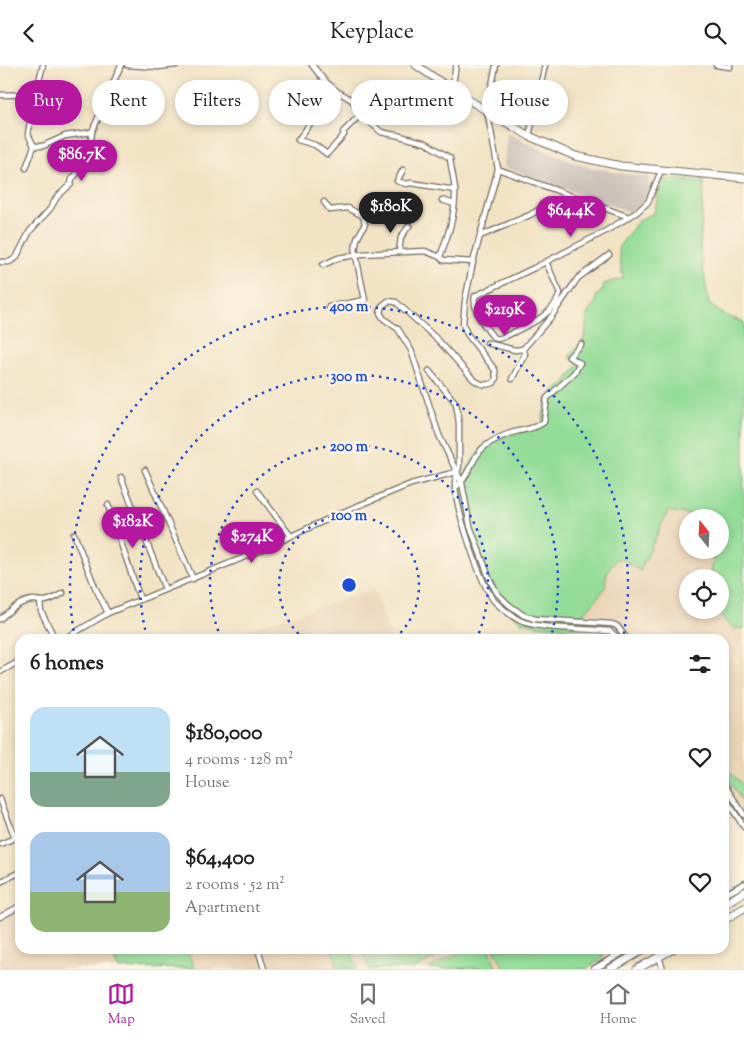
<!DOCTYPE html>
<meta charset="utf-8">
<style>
:root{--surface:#fff;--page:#f2f2f2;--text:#202124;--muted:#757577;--line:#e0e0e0;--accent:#b5179e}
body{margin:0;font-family:"Sorts Mill Goudy",serif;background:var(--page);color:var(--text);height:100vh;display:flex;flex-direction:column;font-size:19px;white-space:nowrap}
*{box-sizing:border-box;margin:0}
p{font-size:16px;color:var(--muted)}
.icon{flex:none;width:28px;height:28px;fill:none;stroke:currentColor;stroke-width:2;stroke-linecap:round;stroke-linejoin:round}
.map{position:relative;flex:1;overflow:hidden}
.panel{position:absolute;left:15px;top:569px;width:714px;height:320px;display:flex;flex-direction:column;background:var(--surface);border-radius:15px;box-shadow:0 2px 8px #0003}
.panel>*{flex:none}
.hud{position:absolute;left:15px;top:15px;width:715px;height:45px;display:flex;gap:10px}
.needle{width:32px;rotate:342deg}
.fabs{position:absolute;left:679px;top:444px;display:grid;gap:10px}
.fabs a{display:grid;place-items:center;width:50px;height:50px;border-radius:50%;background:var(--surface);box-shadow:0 2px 8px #0003;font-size:25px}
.price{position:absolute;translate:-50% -42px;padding:0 11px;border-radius:18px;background:var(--accent);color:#fff;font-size:16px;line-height:32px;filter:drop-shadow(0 1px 2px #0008)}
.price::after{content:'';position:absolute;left:50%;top:30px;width:15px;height:11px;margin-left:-8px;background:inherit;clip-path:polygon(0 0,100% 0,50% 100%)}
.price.selected{background:#222;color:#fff}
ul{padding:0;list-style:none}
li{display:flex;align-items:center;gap:15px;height:125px;padding:0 15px}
li span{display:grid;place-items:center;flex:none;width:140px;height:100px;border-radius:15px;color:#555}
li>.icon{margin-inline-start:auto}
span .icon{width:60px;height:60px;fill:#fffc;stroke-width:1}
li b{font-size:21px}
h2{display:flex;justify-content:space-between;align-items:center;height:60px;padding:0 15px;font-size:21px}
.tag{padding:0 18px;border-radius:22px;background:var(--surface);box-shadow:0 2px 8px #0003;font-size:18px;line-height:45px}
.tag.selected{background:var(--accent);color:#fff}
header{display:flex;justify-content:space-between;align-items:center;height:65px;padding:0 15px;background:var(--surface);font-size:22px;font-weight:600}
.menu{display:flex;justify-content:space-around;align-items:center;height:70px;border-top:1px solid var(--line);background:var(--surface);font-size:14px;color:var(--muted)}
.menu a{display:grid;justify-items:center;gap:2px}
.menu .selected{color:var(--accent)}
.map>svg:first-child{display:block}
.built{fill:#ead4b8}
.industrial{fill:#ccc2b9}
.green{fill:#94dd99;stroke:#608462}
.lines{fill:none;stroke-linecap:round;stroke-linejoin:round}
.minor-casing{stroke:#716b61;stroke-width:7}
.tertiary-casing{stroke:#716b61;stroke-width:8}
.primary-casing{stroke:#716b61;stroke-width:9}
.minor{stroke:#fff;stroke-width:4.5}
.tertiary{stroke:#fff;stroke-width:5}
.primary{stroke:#fff;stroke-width:7}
.ring{fill:none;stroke:#1d4ed8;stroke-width:2.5;stroke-dasharray:2.5 5}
.centre{fill:#1d4ed8;stroke:#fcf5e5;stroke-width:2.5}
.ring-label{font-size:15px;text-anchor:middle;font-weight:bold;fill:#1d4ed8;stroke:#fcf5e5;stroke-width:5;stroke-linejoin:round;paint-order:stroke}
</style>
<header><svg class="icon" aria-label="back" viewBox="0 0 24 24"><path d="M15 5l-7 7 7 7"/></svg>Keyplace<svg class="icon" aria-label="search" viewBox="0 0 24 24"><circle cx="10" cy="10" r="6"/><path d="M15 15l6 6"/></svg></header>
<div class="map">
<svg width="744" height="904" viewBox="0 0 744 904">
<rect width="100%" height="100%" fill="#fcf5e5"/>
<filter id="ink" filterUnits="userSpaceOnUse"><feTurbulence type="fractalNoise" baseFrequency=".02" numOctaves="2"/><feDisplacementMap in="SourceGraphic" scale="10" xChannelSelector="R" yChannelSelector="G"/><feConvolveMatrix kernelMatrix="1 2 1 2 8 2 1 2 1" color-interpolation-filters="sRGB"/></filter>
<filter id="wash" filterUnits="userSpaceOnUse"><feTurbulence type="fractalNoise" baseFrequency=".0096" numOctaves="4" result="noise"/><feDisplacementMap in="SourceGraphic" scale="20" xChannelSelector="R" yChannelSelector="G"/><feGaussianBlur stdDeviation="1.12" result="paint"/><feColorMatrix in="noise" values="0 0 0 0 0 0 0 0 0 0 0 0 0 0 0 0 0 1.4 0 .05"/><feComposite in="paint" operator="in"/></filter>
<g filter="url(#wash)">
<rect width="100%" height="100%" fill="#f2e3c5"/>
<g class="built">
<polygon points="668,446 704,452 688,452 688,485 714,485 711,512 688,512 688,545 718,545 724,556 740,564 744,563 744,762 724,731 724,574 619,574 610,566 587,564 584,548 595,536 606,521 605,515 613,498 616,494 622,494 640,505"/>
<polygon points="374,525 392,574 221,574 270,557"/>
<polygon points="20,841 20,884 258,884 264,904 0,904 0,852"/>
<polygon points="263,884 610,884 611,887 586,904 269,904"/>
</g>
<polygon class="industrial" points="507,68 549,88 584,101 618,108 649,112 649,125 643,136 633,148 504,102"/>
<g class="green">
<path d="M 662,115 L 704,116 L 700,186 L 709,239 L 726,251 L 744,257 L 744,563 C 731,566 723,555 718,545 L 720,545 L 720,512 L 711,512 L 711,510 L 714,485 L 720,485 L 720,452 L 704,452 L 668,446 L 640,506 L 622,494 L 616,494 C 610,501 604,511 606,521 L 595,536 L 584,548 L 587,564 L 534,560 L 520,556 L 494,536 L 486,521 L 464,464 L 455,423 L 478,388 L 491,377 L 542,359 L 547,333 L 565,317 L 580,298 L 569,292 L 583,276 L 586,266 L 587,249 L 596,237 L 596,231 L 602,226 L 604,219 L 623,213 L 618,183 L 639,155 L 654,148 Z"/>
<polygon points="724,701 744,721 744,739 724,709"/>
<polygon points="117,884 186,884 195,903 119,904 111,887"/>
<polygon points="332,884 351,884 357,904 338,904"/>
<polygon points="363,884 452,884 414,904 369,904"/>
<polygon points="466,884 490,884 496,903 428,904"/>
<polygon points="494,884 603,884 603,893 586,904 505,904"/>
</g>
</g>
<g filter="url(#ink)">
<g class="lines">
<defs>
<g id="minor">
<polyline points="127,0 158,2 176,0"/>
<path d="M 312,0 L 323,14 L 335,25 L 352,35 L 361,49 L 381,67 L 400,71 L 426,78 L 450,93 C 451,103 454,114 455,125 C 456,148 448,170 440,192 L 443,195 L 473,197"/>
<path d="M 496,0 L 487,45 L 498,104 L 473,197 L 465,236 L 463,259 L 467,269 L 495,305 L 496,313 L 494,318 C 485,321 481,320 473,314 L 438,275 L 396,237 L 388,236 L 382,241 L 380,248 L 384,254 L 398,264 L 411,285 L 439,370 L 462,418 L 470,461 L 490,515 L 497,528 L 508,539 L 523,550 L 535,554 L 612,559 L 617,561 L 627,574"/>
<polyline points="716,0 730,2 730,0"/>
<polyline points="335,25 298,75 315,80 327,89 344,70 343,67 361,49"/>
<polyline points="452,25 456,0"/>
<polyline points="0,30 37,29"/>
<polyline points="529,71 545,0"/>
<polyline points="34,81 43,81 65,71 92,67"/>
<polyline points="26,103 34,81 28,69 32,43 43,0"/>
<polyline points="498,104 629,152"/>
<polyline points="403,105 397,116 406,119 411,118 455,125"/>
<polyline points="442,135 454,139"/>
<polyline points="324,137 330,145 348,143 363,151 365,159 357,174 355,186 365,235 329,242"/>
<polyline points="480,171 530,150 553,136"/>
<polyline points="399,187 401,172 409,161"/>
<polyline points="0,197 9,197 16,193 30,166 50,144 57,132 71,119 72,114 82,103 92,98 90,84 92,67 121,0"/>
<path d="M 546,197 L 560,228 C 554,252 523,262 504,272 L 497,274 L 493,272 C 485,262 472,245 475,231 L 534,203 L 604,167 L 637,147 L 648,137 L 661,106"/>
<polyline points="323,200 338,193 361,189 425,186 440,192"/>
<polyline points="487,278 515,285 523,284 551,252 578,213 609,190"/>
<path d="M 429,306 L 456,338 L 459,358 L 459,401 C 458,407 455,412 455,419 C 455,441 481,521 495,537 C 502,543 511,551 519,555 C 538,565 586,563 610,566 L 619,574"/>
<polyline points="512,314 525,289 523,284"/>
<polyline points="145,405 193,514"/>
<polyline points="121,412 165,524"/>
<path d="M 455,423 C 469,413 471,393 484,382 C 493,375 507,368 519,366 C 527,364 537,363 544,357 L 547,333 L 574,308 L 580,298 L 569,292 L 581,279"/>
<polyline points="257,426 290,470"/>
<polyline points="108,440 140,534"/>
<polyline points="74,469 95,522 108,548"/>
<polyline points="40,536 41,546 55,574"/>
<path d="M 0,554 C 9,546 21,535 34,535 C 39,535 36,536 41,536 C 49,537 57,532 63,528"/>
<polyline points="64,574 108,548 257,487 343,447 411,419 456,407"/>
<polyline points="0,607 20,596"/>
<polyline points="724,719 744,750"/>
<polyline points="724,731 744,762"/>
<polyline points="0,734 15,773"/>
<polyline points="0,779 20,771"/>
<polyline points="0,817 20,807"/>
<polyline points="0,852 20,841"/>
<polyline points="258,884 264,904"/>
<polyline points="612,884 614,892"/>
<polyline points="659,892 663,904"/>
</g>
<g id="tertiary">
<polyline points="724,830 744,819"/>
<polyline points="594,904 629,884"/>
</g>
<g id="primary">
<polyline points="416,0 452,25 529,71 575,91 621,101 744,113"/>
<polyline points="724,839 744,827"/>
<polyline points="724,855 744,843"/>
<polyline points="610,904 645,884"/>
<polyline points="637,904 673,884"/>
</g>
</defs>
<use href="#minor" class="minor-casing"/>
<use href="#tertiary" class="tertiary-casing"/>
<use href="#primary" class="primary-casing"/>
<use href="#minor" class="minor"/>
<use href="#tertiary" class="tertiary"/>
<use href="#primary" class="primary"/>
</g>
</g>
<g class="ring">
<path d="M304 574A70 70 0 1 1 394 574"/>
<path d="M221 573A139 139 0 1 1 477 573"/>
<path d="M147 572A209 209 0 1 1 551 572"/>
<path d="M75 573A279 279 0 1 1 623 573"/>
</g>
<circle cx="349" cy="520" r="8" class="centre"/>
<g class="ring-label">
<text x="349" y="246">400 m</text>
<text x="349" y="316">300 m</text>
<text x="349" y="386">200 m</text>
<text x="349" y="455">100 m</text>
</g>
</svg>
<div class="fabs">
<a><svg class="needle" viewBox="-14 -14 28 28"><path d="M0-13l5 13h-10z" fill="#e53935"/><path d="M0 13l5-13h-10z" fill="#757577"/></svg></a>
<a><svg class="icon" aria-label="locate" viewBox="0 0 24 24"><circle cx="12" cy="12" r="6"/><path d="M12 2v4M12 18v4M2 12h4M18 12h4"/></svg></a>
</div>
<b class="price" style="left:82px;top:117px">$86.7K</b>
<b class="price selected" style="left:391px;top:169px">$180K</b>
<b class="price" style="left:571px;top:173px">$64.4K</b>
<b class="price" style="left:505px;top:272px">$219K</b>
<b class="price" style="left:133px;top:484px">$182K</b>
<b class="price" style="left:252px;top:499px">$274K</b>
<div class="hud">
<a class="tag selected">Buy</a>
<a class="tag">Rent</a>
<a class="tag">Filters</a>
<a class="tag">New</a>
<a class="tag">Apartment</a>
<a class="tag">House</a>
</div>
<section class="panel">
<h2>6 homes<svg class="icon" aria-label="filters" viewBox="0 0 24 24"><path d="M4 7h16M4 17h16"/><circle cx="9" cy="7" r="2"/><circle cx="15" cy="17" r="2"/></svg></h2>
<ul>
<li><span style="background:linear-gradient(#bfe0f5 65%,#7fa58c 0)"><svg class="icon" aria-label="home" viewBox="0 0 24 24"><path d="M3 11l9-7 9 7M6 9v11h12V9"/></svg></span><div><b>$180,000</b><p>4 rooms · 128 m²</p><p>House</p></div><svg class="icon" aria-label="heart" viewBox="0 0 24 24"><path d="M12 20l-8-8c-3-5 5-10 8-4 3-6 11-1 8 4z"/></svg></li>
<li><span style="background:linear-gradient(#a9c7e8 60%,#8fb573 0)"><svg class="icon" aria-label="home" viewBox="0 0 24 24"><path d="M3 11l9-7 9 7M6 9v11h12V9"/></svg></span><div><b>$64,400</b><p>2 rooms · 52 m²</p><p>Apartment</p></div><svg class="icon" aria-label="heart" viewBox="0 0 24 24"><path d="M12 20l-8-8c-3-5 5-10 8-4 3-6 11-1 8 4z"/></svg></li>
</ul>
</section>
</div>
<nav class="menu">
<a class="selected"><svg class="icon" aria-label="map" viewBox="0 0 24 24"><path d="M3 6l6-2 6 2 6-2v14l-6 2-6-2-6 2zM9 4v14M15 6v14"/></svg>Map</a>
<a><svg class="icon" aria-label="saved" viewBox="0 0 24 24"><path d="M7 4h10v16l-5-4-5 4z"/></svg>Saved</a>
<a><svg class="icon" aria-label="home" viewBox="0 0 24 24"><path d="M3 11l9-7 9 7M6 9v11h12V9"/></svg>Home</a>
</nav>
